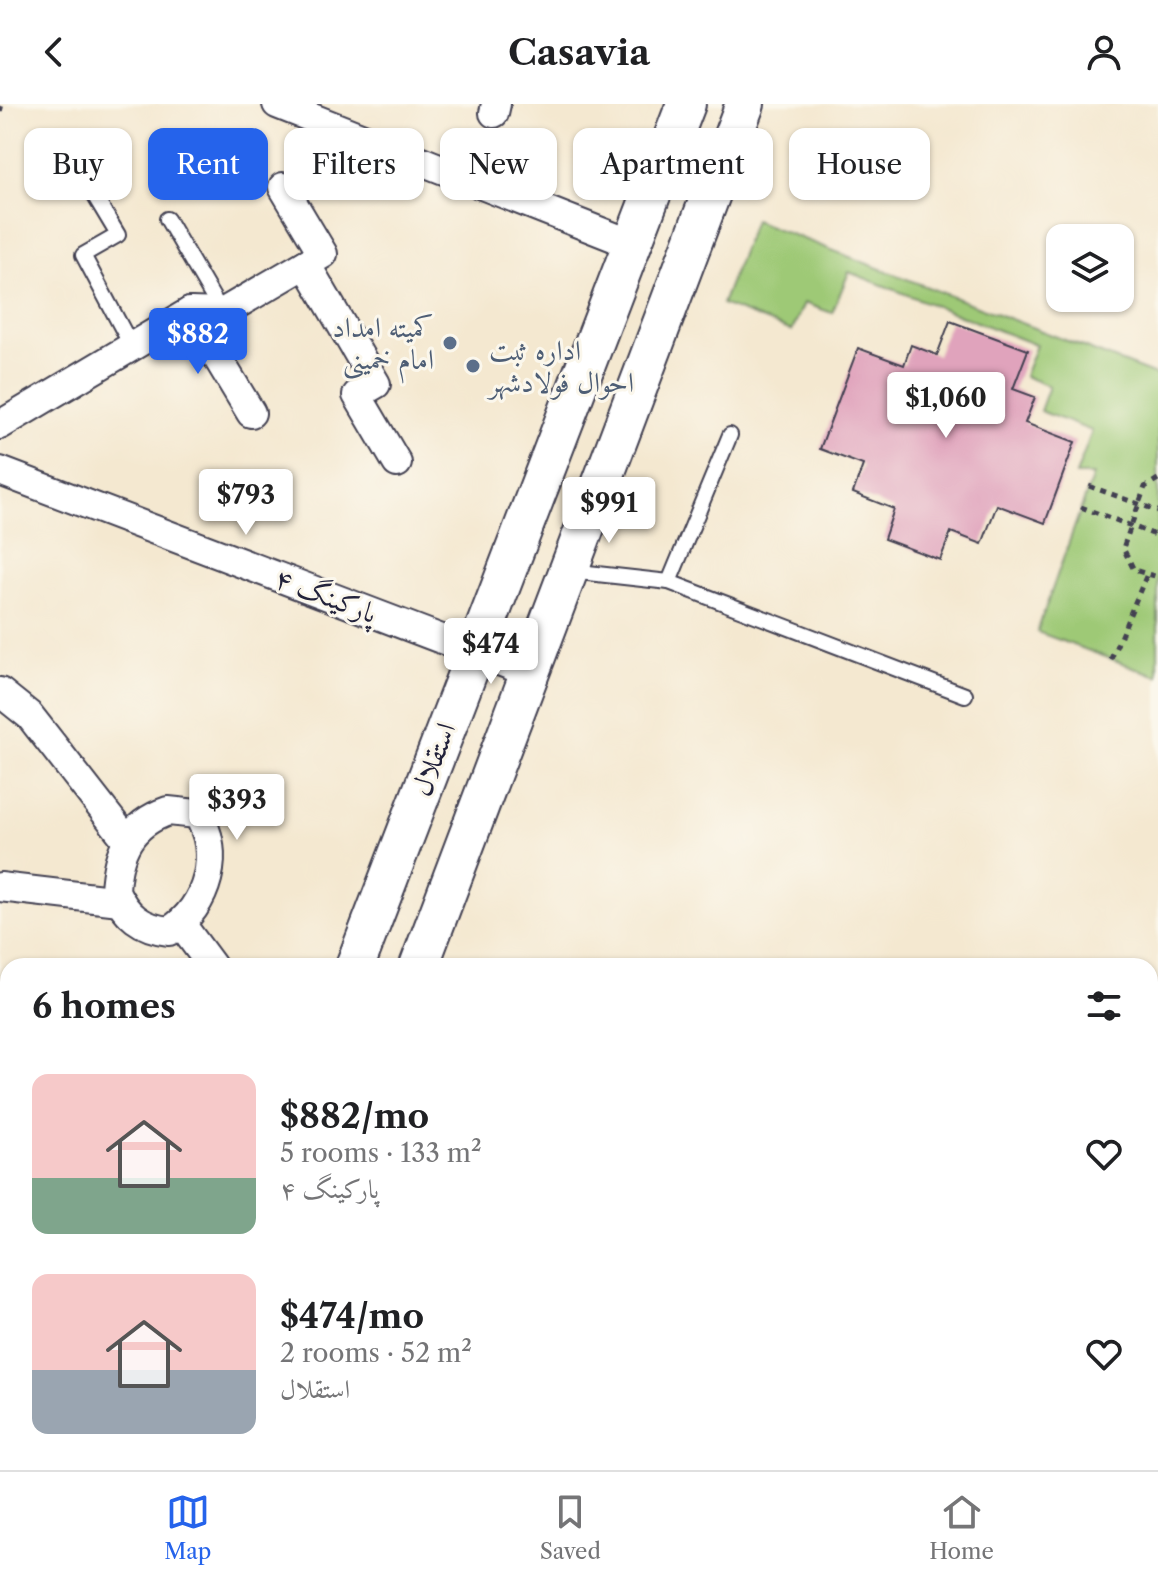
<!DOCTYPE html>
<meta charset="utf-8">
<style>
:root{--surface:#fff;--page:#f2f2f2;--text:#202124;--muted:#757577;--line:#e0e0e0;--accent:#2563eb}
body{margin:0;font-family:"Libre Caslon Text",Amiri,serif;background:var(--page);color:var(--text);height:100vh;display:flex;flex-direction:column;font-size:30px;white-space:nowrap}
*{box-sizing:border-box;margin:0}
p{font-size:26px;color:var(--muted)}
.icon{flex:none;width:44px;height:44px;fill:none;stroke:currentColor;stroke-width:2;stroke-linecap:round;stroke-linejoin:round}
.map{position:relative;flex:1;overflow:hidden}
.panel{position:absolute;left:0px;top:854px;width:1158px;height:512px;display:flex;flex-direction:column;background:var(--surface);border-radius:24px 24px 0 0;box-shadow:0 2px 6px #0004}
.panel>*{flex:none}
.guide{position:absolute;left:24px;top:24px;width:1110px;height:72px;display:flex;gap:16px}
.controls{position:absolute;left:1046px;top:120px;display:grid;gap:16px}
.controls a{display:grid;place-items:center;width:88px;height:88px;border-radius:16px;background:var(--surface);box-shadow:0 2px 6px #0004;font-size:40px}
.price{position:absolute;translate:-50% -68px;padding:0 18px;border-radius:8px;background:#fff;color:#222;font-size:26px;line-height:52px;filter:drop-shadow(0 2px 4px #0008)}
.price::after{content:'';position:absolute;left:50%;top:48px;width:24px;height:18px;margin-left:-12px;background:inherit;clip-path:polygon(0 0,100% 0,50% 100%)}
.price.active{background:var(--accent);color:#fff}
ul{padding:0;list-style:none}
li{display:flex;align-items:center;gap:24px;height:200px;padding:0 32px}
li span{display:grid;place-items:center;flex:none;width:224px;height:160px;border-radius:16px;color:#555}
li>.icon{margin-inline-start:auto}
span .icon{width:96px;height:96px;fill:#fffc;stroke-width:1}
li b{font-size:34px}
h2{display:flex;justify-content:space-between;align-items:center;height:96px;padding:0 32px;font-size:34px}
.tag{padding:0 28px;border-radius:16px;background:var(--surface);box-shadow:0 2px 6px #0004;font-size:28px;line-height:72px}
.tag.active{background:var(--accent);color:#fff}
header{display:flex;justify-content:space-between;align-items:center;height:104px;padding:0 32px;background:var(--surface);font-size:36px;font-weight:800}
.menu{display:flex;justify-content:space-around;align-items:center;height:112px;border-top:2px solid var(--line);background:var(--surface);font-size:22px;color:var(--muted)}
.menu a{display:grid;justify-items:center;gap:4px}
.menu .active{color:var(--accent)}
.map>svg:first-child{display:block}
.grass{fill:#9ec976;stroke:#607658;stroke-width:2}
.building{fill:#e0a3bc}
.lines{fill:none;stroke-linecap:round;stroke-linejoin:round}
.lane-casing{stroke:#424051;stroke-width:18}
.street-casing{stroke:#424051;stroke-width:32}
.secondary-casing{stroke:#424051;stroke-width:42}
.path{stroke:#424051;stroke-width:5;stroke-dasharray:6 6;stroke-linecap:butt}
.lane{stroke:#fff;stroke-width:14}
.street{stroke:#fff;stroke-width:28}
.secondary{stroke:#fff;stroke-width:38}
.service-dot{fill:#5c6f8a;stroke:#fbf7ec;stroke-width:3}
.labels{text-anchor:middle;stroke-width:6;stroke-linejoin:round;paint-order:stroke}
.service-label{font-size:28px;fill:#4e5e75;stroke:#fbf7ec;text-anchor:end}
.street-label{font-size:28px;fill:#22223b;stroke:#fbf7ec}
</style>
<header><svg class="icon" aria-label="back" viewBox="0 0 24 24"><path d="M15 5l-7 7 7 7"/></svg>Casavia<svg class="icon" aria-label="person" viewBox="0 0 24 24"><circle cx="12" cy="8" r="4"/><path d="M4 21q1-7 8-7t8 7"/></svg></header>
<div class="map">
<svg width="1158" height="1366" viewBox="0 0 1158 1366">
<rect width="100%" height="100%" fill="#fbf7ec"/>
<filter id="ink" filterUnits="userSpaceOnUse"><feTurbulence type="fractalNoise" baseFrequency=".0125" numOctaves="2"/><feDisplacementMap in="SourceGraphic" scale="16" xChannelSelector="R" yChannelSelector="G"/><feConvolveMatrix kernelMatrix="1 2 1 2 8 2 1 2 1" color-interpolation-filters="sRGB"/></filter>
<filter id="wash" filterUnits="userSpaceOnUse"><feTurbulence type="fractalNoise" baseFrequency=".006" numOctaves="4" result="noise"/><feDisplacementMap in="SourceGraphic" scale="32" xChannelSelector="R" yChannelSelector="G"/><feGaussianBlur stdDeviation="1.8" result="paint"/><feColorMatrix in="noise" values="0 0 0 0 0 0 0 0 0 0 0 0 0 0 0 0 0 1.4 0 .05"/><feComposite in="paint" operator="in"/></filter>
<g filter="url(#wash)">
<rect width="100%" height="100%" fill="#f4e8d0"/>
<g class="grass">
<polygon points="754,116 1158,272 1158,572 1037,528 1093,371 1076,371 1092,327 1040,307 1049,282 1024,272 1036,241 849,168 832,209 804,199 792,227 722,200"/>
<polygon points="1158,1191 1158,1358 1151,1366 1110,1366 1112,1358 1150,1358 1150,1220"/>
</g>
<g id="blocks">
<polygon class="building" points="950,217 1028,246 1013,285 1035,293 1025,319 1075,338 1045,419 997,401 982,440 951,428 940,456 884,435 894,405 853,389 863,361 820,345 858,244 904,261 911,241 937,251"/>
</g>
</g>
<g filter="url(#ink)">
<use href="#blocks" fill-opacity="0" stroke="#424051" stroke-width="2"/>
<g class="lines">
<defs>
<g id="lane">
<polyline points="91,86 118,131 83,151 132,243"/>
<polyline points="167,115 222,209"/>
<polyline points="570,467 669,478 965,591"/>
<polyline points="669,478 730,331"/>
</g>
<g id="street">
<polyline points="277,0 634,141"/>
<polyline points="494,9 496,0"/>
<polyline points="306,160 376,280 357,291 397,359"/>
<polyline points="190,208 251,309"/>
<polyline points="0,321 190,208 222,209 323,150 283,83"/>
<polyline points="0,367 528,568"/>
<polyline points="0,588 30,612 126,735"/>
<path d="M 168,707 L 197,710 C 223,747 208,804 169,827 C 141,824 126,811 115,787 C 117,747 130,720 168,707 Z"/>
<polyline points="0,783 120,797"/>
<polyline points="181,820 212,862"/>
<polyline points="0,934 8,936"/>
<polyline points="0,1088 8,1084"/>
<polyline points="0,1277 0,1308"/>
</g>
<g id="secondary">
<polyline points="355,862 686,0"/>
<polyline points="419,862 745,0"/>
<polyline points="1150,936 1158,915"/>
<polyline points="1150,1169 1158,1147"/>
<polyline points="165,1366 168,1358"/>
<polyline points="232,1366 235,1358"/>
<polyline points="973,1366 977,1358"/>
<polyline points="1090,1366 1093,1358"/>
</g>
</defs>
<use href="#lane" class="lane-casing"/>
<use href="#street" class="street-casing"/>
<use href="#secondary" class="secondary-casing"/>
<g class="path">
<polyline points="0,8 2,0"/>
<polyline points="1158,375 1145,383 1123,444 1134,466 1158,473"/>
<polyline points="1089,382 1158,407"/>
<polyline points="1081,403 1158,432"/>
<polyline points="1111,555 1147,470"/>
</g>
<use href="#lane" class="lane"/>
<use href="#street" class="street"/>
<use href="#secondary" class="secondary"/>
</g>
</g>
<g class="service-dot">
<circle cx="450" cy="239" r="8"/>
<circle cx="473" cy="262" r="8"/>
</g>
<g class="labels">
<g class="service-label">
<text x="434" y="233">کمیته امداد<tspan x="434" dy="32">امام خمینی</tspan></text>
<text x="489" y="256" text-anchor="start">اداره ثبت<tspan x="489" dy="32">احوال فولادشهر</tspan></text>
</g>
<g class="street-label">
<text transform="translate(326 491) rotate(21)" y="10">پارکینگ ۴</text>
<text transform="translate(433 655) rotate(-69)" y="10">استقلال</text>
</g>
</g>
</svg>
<div class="controls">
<a><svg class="icon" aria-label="layers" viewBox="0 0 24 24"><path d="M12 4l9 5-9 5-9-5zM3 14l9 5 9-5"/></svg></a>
</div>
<b class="price active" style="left:198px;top:272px">$882</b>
<b class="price" style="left:946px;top:336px">$1,060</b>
<b class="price" style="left:246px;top:433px">$793</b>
<b class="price" style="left:609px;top:441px">$991</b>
<b class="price" style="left:491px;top:582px">$474</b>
<b class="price" style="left:237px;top:738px">$393</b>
<div class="guide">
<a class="tag">Buy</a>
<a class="tag active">Rent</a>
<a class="tag">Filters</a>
<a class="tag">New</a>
<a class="tag">Apartment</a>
<a class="tag">House</a>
</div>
<section class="panel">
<h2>6 homes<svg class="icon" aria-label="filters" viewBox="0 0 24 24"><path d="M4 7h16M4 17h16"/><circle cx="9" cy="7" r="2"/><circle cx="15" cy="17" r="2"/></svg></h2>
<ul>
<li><span style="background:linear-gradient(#f6c9c9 65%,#7fa58c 0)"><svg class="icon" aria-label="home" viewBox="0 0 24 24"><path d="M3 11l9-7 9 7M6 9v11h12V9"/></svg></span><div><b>$882/mo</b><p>5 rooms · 133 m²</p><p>پارکینگ ۴</p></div><svg class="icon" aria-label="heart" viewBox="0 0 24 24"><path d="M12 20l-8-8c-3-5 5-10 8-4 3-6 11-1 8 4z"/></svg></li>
<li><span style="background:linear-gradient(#f6c9c9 60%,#9aa5b1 0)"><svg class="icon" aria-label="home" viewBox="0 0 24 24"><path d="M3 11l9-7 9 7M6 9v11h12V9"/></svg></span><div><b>$474/mo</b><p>2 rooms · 52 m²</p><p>استقلال</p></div><svg class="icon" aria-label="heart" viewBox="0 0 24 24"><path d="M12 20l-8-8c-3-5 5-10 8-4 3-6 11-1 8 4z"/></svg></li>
</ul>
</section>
</div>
<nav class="menu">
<a class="active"><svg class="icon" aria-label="map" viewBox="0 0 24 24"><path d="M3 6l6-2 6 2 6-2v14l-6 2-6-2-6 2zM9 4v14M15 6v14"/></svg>Map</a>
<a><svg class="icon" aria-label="saved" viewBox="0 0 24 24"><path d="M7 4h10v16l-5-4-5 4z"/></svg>Saved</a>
<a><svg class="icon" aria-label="home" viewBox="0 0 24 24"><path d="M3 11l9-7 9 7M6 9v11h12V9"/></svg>Home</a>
</nav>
